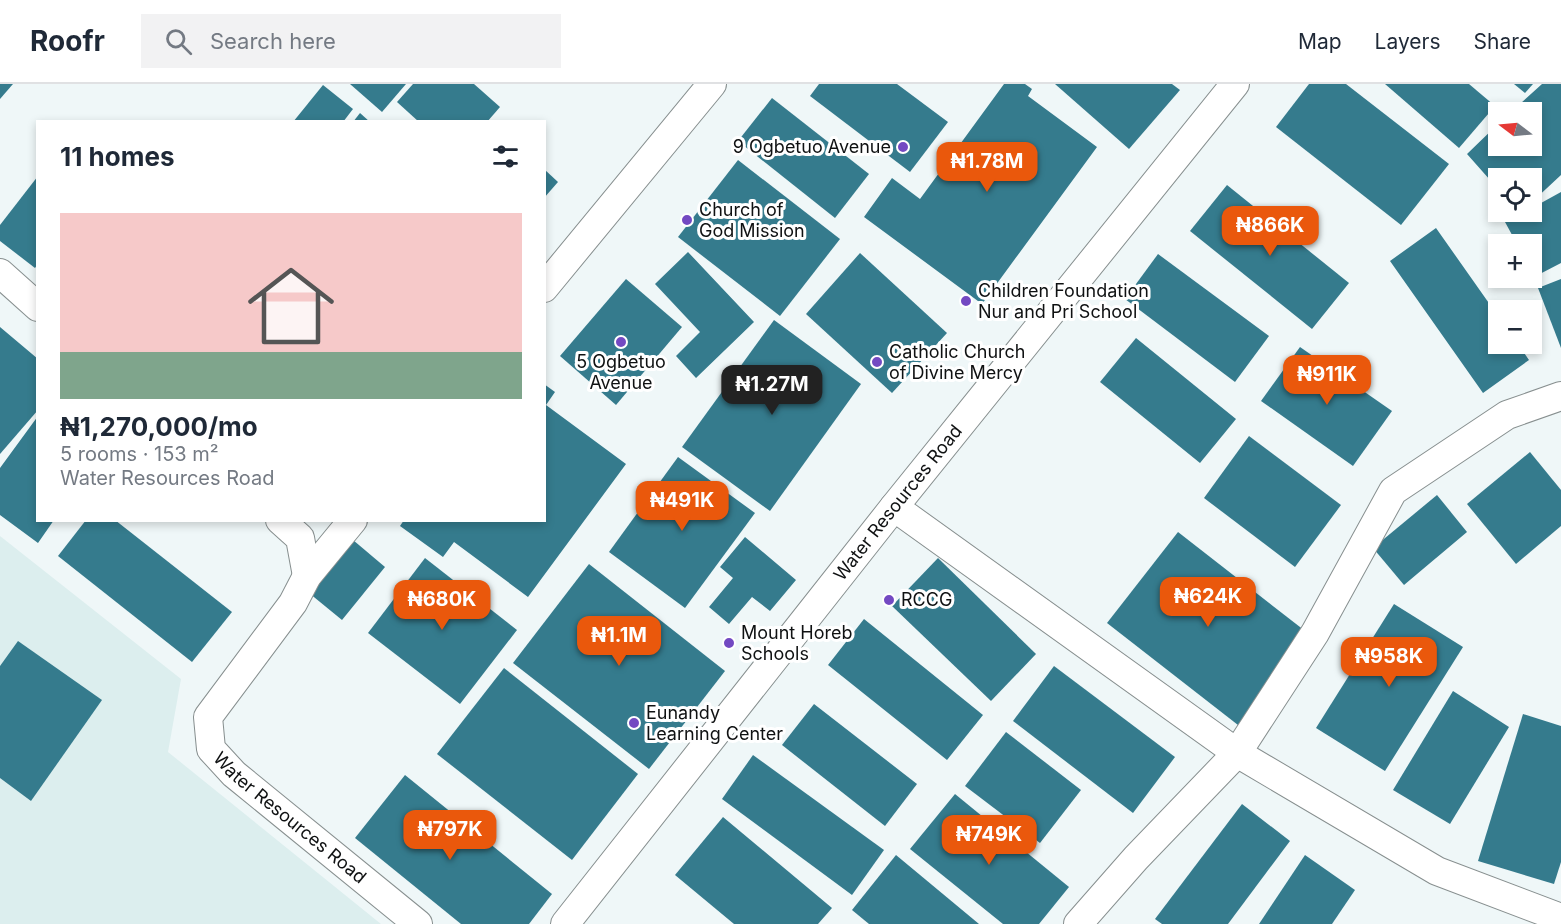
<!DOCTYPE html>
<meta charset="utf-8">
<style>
:root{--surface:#fff;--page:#f2f2f3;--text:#1f2937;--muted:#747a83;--line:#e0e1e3;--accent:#ea580c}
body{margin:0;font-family:Inter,sans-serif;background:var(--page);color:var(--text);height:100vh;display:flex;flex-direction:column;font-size:22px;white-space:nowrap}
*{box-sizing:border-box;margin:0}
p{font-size:20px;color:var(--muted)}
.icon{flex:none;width:33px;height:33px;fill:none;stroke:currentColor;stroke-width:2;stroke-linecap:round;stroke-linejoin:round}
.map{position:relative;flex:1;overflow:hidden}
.panel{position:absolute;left:36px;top:36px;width:510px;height:402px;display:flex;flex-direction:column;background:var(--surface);border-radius:0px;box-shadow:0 3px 9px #0003}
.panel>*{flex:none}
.needle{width:39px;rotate:286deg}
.fabs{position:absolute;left:1488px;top:18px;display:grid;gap:12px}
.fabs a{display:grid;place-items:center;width:54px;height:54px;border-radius:0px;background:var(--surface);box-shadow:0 3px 9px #0003;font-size:30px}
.price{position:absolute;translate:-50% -51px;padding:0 14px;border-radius:12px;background:var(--accent);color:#fff;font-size:20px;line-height:39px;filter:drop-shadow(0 2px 3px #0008)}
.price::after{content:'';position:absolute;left:50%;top:36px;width:18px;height:14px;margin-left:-9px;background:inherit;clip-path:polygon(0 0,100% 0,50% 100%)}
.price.on{background:#222;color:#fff}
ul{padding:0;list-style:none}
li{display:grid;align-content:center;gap:12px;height:318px;padding:0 24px}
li+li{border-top:2px solid var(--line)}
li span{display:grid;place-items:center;height:186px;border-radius:0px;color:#555}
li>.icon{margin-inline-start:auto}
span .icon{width:108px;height:108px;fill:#fffc;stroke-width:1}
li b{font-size:26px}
h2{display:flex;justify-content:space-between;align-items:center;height:72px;padding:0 24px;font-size:26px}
header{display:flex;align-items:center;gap:36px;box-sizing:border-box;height:84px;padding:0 30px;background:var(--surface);border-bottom:2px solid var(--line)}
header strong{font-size:28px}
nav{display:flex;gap:33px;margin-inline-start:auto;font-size:21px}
.search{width:420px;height:54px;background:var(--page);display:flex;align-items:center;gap:15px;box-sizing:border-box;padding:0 21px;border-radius:0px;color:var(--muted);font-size:22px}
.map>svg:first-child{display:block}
.built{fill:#dceeee}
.building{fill:#357b8d}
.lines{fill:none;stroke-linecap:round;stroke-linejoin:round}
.minor-casing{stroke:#878f8f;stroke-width:30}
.minor{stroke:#fff;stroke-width:28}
.poi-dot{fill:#7349c2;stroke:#fff;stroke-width:2}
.labels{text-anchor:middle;stroke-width:6;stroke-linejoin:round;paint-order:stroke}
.poi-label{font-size:18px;fill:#0f1112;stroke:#fff;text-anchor:start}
.street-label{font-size:18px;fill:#0f1112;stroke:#fff}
</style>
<header>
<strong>Roofr</strong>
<div class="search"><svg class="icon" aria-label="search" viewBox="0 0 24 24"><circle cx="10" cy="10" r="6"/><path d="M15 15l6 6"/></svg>Search here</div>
<nav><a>Map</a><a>Layers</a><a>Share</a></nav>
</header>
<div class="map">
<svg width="1561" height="840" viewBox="0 0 1561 840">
<rect width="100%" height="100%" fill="#eff7f8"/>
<polygon class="built" points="0,452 181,595 168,668 381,840 0,840"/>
<g class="building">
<polygon points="0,0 13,0 0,15"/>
<polygon points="350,0 406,0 382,28"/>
<polygon points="413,0 474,0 500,23 487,38 419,38 397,18"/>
<polygon points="819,0 897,0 948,38 910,88 810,12"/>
<polygon points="1004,0 1025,0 1032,5 1028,12 1097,63 982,220 864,133 892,94 920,115"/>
<polygon points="1055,0 1172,0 1180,6 1129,65"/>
<polygon points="1309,0 1346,0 1449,80 1401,141 1276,43"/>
<polygon points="1385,0 1469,0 1495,22 1459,64"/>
<polygon points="1514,0 1533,0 1525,9"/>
<polygon points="1542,0 1561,0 1561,91 1532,118 1532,94 1498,94 1498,105 1467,70 1498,40 1498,62 1532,62 1532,28 1511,28"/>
<polygon points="323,1 353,25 343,38 293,38"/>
<polygon points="772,14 869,90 835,134 738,57"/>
<polygon points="360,29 370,38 353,38"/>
<polygon points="738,76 840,155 780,232 678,153"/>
<polygon points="544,85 558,98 544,114"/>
<polygon points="38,92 38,180 35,184 0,157 0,141"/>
<polygon points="1227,101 1349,199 1312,245 1190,147"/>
<polygon points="1561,108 1561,179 1534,193 1532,188 1532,160 1517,160 1505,138 1524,128 1532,128 1532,124"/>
<polygon points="1436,144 1498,232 1498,260 1518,260 1529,276 1483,309 1390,177"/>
<polygon points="688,168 754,238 696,294 676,272 700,248 655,200"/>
<polygon points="860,169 947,249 892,309 806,230"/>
<polygon points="1158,170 1269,252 1235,298 1125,215"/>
<polygon points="626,195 682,243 616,321 560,272"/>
<polygon points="1561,195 1561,264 1538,204"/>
<polygon points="774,236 861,300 770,427 682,363"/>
<polygon points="0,243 38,275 38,326 0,370"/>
<polygon points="1136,254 1236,335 1200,379 1100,298"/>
<polygon points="1300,263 1392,327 1353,382 1261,317"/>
<polygon points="544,300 555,308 546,321 626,380 528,513 454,458 443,473 400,442 404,436 544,436"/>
<polygon points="38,332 38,436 54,436 38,459 0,431 0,384"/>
<polygon points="1249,352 1341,421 1295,483 1204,414"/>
<polygon points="1530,368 1561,406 1561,442 1516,480 1467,420"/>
<polygon points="678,373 755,429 685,524 609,468"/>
<polygon points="1437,411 1467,448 1404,501 1373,464"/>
<polygon points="86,436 115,436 232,528 192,578 58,472"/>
<polygon points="1178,448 1309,550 1238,641 1107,539"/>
<polygon points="745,453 796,496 770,527 752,513 729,540 709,523 733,494 720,483"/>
<polygon points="353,456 385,483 342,536 309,509"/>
<polygon points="425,474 517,546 460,620 368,549"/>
<polygon points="938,474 1036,570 991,617 892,522"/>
<polygon points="589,480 725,587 649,685 513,579"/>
<polygon points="1394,520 1463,563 1385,687 1316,644"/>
<polygon points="864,535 983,631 947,676 828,581"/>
<polygon points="18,557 102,616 31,717 0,694 0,582"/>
<polygon points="1054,582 1175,673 1133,729 1013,637"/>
<polygon points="504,584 638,690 572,776 437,670"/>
<polygon points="1453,607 1509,643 1450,740 1393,706"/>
<polygon points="814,620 917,700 885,742 782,661"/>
<polygon points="1523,630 1561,642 1561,778 1554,800 1478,777"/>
<polygon points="1006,648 1081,706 1040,759 965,702"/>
<polygon points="753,671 884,766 852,811 722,715"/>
<polygon points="405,691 552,810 529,840 461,840 355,754"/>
<polygon points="955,710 1069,803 1039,840 1003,840 910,765"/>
<polygon points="1242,720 1290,757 1228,840 1162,840 1155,835"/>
<polygon points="723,733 832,824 818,840 734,840 675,791"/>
<polygon points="896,771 979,840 869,840 852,826"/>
<polygon points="1305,771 1355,806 1332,840 1259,840"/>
</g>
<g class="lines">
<defs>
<g id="minor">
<polyline points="0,189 38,223"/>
<polyline points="544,204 712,0"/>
<polyline points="894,423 1237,669 1437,787 1561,834"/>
<polyline points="280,436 300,454 307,492"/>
<path id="s1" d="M 353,436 L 307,492 L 293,519 L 208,633 L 211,665 L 234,690 L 418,840"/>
<path id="s2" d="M 565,840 L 894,423 L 1235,0"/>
<polyline points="1078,840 1136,774 1237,669 1315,549 1393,407 1507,331 1561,312"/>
</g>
</defs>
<use href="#minor" class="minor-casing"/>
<use href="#minor" class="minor"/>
</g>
<g class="poi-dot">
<circle cx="903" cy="63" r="6"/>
<circle cx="687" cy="136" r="6"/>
<circle cx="966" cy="217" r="6"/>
<circle cx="621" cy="258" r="6"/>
<circle cx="877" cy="278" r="6"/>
<circle cx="889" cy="516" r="6"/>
<circle cx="729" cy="559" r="6"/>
<circle cx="634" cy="639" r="6"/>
</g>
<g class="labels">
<g class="poi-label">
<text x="891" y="69" text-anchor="end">9 Ogbetuo Avenue</text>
<text x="699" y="132">Church of<tspan x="699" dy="21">God Mission</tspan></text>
<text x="978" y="213">Children Foundation<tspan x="978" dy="21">Nur and Pri School</tspan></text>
<text x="889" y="274">Catholic Church<tspan x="889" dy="21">of Divine Mercy</tspan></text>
<text x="621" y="284" text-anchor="middle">5 Ogbetuo<tspan x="621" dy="21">Avenue</tspan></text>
<text x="901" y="522">RCCG</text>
<text x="741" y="555">Mount Horeb<tspan x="741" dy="21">Schools</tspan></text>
<text x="646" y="635">Eunandy<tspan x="646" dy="21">Learning Center</tspan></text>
</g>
<g class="street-label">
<text dy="6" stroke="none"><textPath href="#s2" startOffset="537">Water Resources Road</textPath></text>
<text dy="6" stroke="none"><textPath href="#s1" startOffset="382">Water Resources Road</textPath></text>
</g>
</g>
</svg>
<div class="fabs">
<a><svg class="needle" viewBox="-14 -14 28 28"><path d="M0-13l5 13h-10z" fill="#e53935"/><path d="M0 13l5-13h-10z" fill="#747a83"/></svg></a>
<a><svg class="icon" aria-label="locate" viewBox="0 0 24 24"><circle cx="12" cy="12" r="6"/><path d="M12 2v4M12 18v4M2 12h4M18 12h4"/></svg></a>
<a>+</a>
<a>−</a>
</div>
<b class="price" style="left:987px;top:109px">₦1.78M</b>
<b class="price" style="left:1270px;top:173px">₦866K</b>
<b class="price" style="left:1327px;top:322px">₦911K</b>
<b class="price on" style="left:772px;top:332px">₦1.27M</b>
<b class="price" style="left:682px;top:448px">₦491K</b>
<b class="price" style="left:1208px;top:544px">₦624K</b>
<b class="price" style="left:442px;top:547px">₦680K</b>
<b class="price" style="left:619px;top:583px">₦1.1M</b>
<b class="price" style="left:1389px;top:604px">₦958K</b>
<b class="price" style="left:450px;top:777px">₦797K</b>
<b class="price" style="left:989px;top:782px">₦749K</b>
<section class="panel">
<h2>11 homes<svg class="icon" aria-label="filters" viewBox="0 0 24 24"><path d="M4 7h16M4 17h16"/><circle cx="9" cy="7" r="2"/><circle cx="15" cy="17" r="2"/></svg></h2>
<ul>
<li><span style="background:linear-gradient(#f6c9c9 75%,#7fa58c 0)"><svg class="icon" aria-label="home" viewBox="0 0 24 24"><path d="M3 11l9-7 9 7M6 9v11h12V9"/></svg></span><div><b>₦1,270,000/mo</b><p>5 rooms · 153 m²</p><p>Water Resources Road</p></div></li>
</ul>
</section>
</div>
